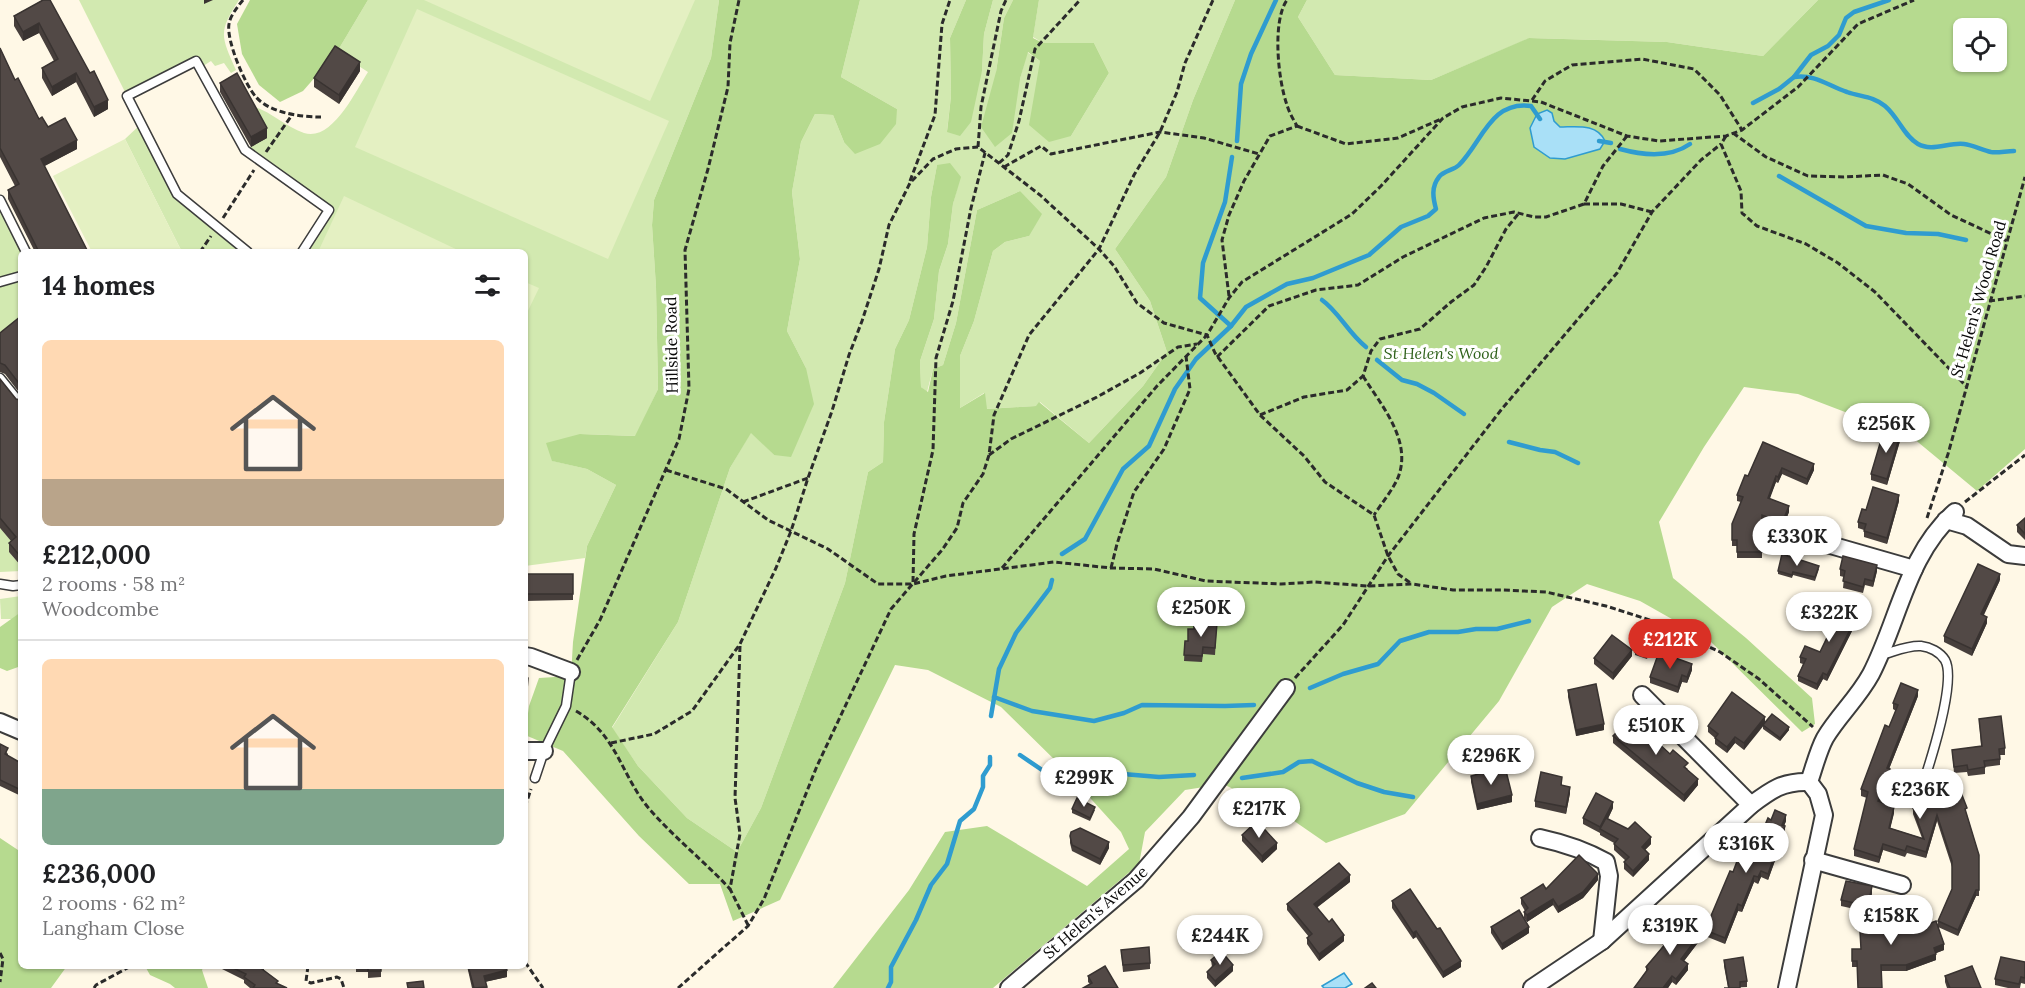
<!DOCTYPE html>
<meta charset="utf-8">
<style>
:root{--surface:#fff;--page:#f6f6f6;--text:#202124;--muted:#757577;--line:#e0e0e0;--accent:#d93025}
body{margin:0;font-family:Lora,serif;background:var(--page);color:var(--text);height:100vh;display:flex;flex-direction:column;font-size:22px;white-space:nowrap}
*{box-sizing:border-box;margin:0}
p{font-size:20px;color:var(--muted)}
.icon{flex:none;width:33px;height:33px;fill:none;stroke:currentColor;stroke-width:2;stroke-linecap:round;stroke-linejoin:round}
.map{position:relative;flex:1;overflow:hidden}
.details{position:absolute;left:18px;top:249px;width:510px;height:720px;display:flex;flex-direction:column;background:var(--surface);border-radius:9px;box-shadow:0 2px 4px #0004}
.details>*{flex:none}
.tools{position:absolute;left:1953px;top:18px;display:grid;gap:12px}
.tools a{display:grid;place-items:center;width:54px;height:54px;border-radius:9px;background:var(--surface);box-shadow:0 2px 4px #0004;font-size:30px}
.price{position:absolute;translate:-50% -51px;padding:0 14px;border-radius:21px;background:#fff;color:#222;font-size:20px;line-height:39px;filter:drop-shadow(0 2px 3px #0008)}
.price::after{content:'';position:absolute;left:50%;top:36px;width:18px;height:14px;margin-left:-9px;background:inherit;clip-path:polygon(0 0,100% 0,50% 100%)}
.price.active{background:var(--accent);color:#fff}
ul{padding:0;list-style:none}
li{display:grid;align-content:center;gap:12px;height:318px;padding:0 24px}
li+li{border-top:2px solid var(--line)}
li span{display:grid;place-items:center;height:186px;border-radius:9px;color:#555}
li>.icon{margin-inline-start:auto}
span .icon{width:108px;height:108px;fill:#fffc;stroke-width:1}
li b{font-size:26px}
h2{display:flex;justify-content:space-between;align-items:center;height:72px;padding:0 24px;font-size:26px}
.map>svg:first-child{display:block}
.green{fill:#d2e9b0}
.forest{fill:#b6da8f;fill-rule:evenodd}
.pitch{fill:#e4f0c2}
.water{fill:#a9e0f7;stroke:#2f9cd0;stroke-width:1.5}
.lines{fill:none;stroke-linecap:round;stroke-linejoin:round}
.stream{stroke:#2f9cd0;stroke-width:4.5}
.lane-casing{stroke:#3c3c3c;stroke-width:11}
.street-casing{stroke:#3c3c3c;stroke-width:20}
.path{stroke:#2b2b2b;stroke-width:3;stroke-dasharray:6 3;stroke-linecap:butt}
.lane{stroke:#fff;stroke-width:8}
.street{stroke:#fff;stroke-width:16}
.wall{fill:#473f3c}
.shaded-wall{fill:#393331}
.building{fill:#524946;stroke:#393331;stroke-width:1.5}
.labels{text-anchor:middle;stroke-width:6;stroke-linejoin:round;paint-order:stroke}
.street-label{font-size:16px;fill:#090909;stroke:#fff}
.park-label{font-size:16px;font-style:italic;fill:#2e611a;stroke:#fff}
</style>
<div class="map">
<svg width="2025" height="988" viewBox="0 0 2025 988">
<rect width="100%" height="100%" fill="#fff8e6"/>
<g class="green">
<path d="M 79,0 L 239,0 C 218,32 221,36 236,70 L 231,73 L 224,63 L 215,66 L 211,61 L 200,68 L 196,61 L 127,96 Z"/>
<path d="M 368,0 L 719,0 L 711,58 L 654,200 L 652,225 L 656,287 L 658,389 L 636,436 L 581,434 L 553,461 L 587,469 L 616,485 L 587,546 L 585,558 L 525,566 L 525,252 L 302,252 L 329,210 L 245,150 L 267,137 L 249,105 C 270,110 284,126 304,133 C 332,142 355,92 368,72 L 337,52 Z"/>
<polygon points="860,0 966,0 950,38 951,96 947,131 982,71 984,34 993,0 1013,0 1004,18 996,72 1020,79 1027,52 1040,61 1039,77 1071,136 1109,73 1094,43 1043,43 1033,37 1039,0 1235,0 1193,100 1166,177 1115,249 1150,301 1167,352 1143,386 1089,443 1040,402 1037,406 986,409 984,393 960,408 960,356 974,321 993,251 1005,242 1029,236 1020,191 977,210 956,323 943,365 933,369 927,392 921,387 920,361 934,319 939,271 948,244 953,204 960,177 937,165 931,197 927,247 909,320 895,349 884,422 883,462 868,472 845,583 761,808 737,852 687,818 638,766 612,728 678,622 730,468 751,432 774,455 806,368 787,331 800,259 792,192 801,142 815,114 833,115 844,142 897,109 841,77"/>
<polygon points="1307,0 1818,0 1763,56 1667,42 1530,38 1431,80 1335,75 1298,17"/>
<polygon points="141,124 177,194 248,252 182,252 125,139"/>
<polygon points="0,207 22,252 21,272 0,279"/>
<polygon points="21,280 21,326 0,343 0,286"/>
<polygon points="0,528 16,546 9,552 21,566 21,571 0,572"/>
<polygon points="21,596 21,619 1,619 0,599"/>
</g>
<g class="forest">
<polygon points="250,0 368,0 337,52 303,91 280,102 259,85 242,54 237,24"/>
<path d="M 719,0 L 860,0 L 841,77 L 897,109 L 896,124 L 880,144 L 855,154 L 844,142 L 833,115 L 815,114 L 801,142 L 792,192 L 800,259 L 787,331 L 806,368 L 814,404 L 791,457 L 774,455 L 751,433 L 730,468 L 678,622 L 612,727 L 638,766 L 687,818 L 737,852 L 761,808 L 845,583 L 868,472 L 883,462 L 884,422 L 895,349 L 909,320 L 927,247 L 931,197 L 937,165 L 950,163 L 961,177 L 953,204 L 948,244 L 939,271 L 934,319 L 920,361 L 921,387 L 928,392 L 933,369 L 943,365 L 956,323 L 977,210 L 1020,191 L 1042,214 L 1029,236 L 1005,242 L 993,251 L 974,321 L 960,356 L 960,408 L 985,393 L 987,409 L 1036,406 L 1039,402 L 1089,443 L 1143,386 L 1167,352 L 1150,301 L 1115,249 L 1166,177 L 1193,100 L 1235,0 L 1307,0 L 1298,17 L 1335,75 L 1431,80 L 1529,38 L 1667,42 L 1763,56 L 1818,0 L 2025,0 L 2025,449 L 1977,491 L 1913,438 L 1798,394 L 1744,387 L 1704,447 L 1659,522 L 1673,578 L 1746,638 L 1812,698 L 1815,724 L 1802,732 L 1709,640 L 1640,601 L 1587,584 L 1552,607 L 1499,701 L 1405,814 L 1326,843 L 1284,814 L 1223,784 L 1185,790 L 1145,832 L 1139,864 L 993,988 L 833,988 L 909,890 L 945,832 L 987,826 L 1087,886 L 1129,849 L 1121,832 L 1063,768 L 1001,707 L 928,670 L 895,665 L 780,900 L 733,921 L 720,884 L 689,884 L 639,836 L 563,751 L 525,735 L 529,706 L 539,678 L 571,676 L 573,642 L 587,546 L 616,485 L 587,469 L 552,461 L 546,443 L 580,434 L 635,436 L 658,389 L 656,287 L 652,225 L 654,200 L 711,58 ZM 1964,28 L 1996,28 L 1996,62 L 1964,62 Z"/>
<polygon points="966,0 993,0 984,34 982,71 971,122 960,136 947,132 951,96 950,38"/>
<polygon points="1013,0 1039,0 1033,38 1043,43 1094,43 1109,73 1071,136 1049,142 1029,125 1040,61 1028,52 1020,79 1012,133 995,147 981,127 996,72 1004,18"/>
<polygon points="21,612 21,666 7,671 0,668 0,627"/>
<polygon points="0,838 18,850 21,850 21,966 67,966 51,988 0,988"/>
<polygon points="145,966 204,966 202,970 208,988 175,988 170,984 150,975"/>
</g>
<g class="pitch">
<polygon points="424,0 695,0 650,101"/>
<polygon points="417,9 669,121 608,259 355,147"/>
<polygon points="125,139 182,252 92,252 53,176"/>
<polygon points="344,196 462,252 318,252"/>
<polygon points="525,282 539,288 525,317"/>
</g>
<g class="water">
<path d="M 1547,110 L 1552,113 L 1554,121 L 1560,127 C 1576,127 1597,123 1605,141 L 1600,149 L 1565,159 L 1550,158 L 1534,147 L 1530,128 L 1537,114 Z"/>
<polygon points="1344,973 1352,984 1345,988 1324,988 1322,986"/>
</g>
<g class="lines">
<g class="stream">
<path d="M 1794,77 C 1816,74 1828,86 1847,92 C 1861,97 1873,96 1885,106 C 1899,118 1903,135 1918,144 C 1932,152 1949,142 1964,144 C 1973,145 1982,150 1991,152 C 1998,153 2006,151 2014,151"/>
<polyline points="1753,103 1779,89 1794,77 1811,55 1828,46 1839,35 1846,18 1854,12 1889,0"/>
<polyline points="1237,141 1241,84 1251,54 1276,0"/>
<polyline points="1599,141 1611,143"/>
<path d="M 1620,149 C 1642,155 1670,158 1690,144"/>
<polyline points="1779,176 1866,226 1906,233 1938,234 1966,240"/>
<path d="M 1322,300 C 1339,312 1348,333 1366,347"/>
<polyline points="1231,326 1200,298 1203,263 1225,202 1232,157"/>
<polyline points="1377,360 1402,380 1417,384 1434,393 1464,414"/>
<polyline points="1509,442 1540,450 1555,452 1578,463"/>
<path d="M 1062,554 L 1085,539 L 1123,469 L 1149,446 L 1175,389 L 1196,359 L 1231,326 L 1246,307 L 1287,284 L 1313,278 L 1369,255 L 1401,227 L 1428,216 L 1436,209 C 1433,198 1431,187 1439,177 C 1443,171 1454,170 1459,165 C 1482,142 1491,100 1531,106 L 1540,119"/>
<polyline points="1310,688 1343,674 1378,664 1400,641 1429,632 1458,632 1476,629 1497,629 1529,621"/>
<polyline points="994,697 1032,711 1094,721 1124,713 1142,705 1225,706 1254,705"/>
<polyline points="991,716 999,669 1016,633 1050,588 1052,580"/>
<polyline points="1020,755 1045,772 1058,778 1123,774 1159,777 1194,775"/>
<polyline points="1242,778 1283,772 1299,762 1312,761 1357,783 1384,792 1413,797"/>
<polyline points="888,988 891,982 891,967 916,920 931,885 947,864 960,821 974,809 983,787 983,776 990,765 990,757"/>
</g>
<defs>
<g id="lane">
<polyline points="0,200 26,252"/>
<polyline points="248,252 177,194 127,96 196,61 245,150 329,210 302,252"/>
<polyline points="0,282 21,276"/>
<polyline points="0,378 21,404"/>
<polyline points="0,584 13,586 21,585"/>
<path d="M 1881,655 C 1893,652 1908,645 1921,646 C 1930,647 1940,652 1945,660 C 1957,681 1929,766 1921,790"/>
<polyline points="535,778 544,751 566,706 571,672"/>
</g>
<g id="street">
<polyline points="1946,520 1967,526 2008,554 2025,556"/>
<polyline points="1799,536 1914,569"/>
<polyline points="525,656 531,657 571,672"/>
<polyline points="1642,695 1751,805"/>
<polyline points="0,722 21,731"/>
<polyline points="525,751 544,751"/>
<path d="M 1809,782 C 1814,768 1818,751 1825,738 C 1838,716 1858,698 1871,674 C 1899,620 1907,554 1955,512"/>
<path d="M 1540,838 C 1563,843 1585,850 1606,862 L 1609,876 L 1602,941"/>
<polyline points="1813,860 1902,885"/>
<polyline points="1009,988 1136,880 1191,817 1286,688"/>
<path d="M 1532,988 L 1602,941 L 1751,805 C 1771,790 1783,781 1809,782"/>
<polyline points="1787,988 1824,815 1818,794 1809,782"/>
</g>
</defs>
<use href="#lane" class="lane-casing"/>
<use href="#street" class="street-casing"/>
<g class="path">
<path d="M 243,0 C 238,6 230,16 229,24 C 226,40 245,85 256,97 C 270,113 300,117 321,117"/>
<polyline points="1532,100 1545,81 1572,65 1642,59 1694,69 1720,95 1742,130"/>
<polyline points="1297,126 1346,144 1398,138 1441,119"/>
<polyline points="1733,133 1766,157 1808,176 1844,177 1883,175 1908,184 1951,215 2007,241"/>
<polyline points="1726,136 1721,144 1741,191 1742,213 1757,226 1806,244 1838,263 1875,292 1966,386"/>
<polyline points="978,147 981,107 1001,11 1006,0"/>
<polyline points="266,152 292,115"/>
<polyline points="999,163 1008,155 1019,121 1035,49 1080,0"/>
<polyline points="1004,167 1041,146 1051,154 1160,132 1204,138 1259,154"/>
<polyline points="910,181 935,115 942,24 950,0"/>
<polyline points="1584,204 1621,204 1652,212"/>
<polyline points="223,218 254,170"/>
<polyline points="200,252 211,236"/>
<path d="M 1229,296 L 1222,240 L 1229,215 L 1244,181 L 1270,136 L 1297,126 C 1293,119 1289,112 1287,105 C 1278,80 1272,21 1287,0"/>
<polyline points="1989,301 2025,296"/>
<polyline points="1217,357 1269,306 1316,290 1358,285 1403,257 1484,218 1514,212 1534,217 1546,217 1584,204 1603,166 1627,136"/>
<path d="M 1363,376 C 1381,405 1411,439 1399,475 C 1395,487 1381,504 1374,515"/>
<polyline points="1260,415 1304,397 1347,390 1363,376 1371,351 1380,339 1420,329 1451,302 1474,285 1486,267 1506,229 1519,213"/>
<polyline points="989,455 1011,439 1097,397 1140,373 1178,347 1197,344"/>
<polyline points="666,470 726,489 768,520 828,549 878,584 913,584 946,576 1054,562 1111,568 1154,569 1206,581 1281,584 1314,582 1368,586 1412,584 1453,590 1502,590 1546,592 1606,606 1656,622 1720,652 1759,679 1813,727"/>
<polyline points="743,502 808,478"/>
<polyline points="1965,502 2025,455"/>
<polyline points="1927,518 1948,454 2025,177"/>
<polyline points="1002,568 1157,386 1207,335 1229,298 1242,282 1352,214 1381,186 1443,118 1462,107 1501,98 1541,102 1627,136 1659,141 1726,136 1742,130 1798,87 1858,24 1914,0"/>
<polyline points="1111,568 1117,544 1134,492 1164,449 1190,389 1186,356"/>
<polyline points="913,582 914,534 933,450 936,358 953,301 971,208 985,153"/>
<polyline points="740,646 735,798 740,834 730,889 748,925"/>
<polyline points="577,660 600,620 679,439 689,389 685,250 708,169 728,87 730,43 739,0"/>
<polyline points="1295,678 1343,625 1388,556 1501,410 1617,273 1652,212 1701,160 1721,144"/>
<path d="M 576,711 C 619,736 621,778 652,812 C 676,839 705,862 730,889"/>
<polyline points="611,743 654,734 692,711 740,644 776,568 791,531 808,478 832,411 849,355 862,321 879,269 889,225 910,183 933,159 956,149 978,147 1040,195 1099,249 1114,266 1137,303 1164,323 1207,335 1215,353 1260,415 1304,456 1325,482 1374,515 1388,556 1398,574 1412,584"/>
<polyline points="525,807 531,789"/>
<polyline points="0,953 3,959 0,982"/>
<polyline points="525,962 543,988"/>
<polyline points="308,966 306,981 311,983 337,977 341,979 344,988"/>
<polyline points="94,988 96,985 131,966"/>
<polyline points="678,988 748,926 764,899 817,766 891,609 942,550 957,528 963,503 983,474 989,455 994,415 1029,335 1099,249 1134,175 1160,132 1177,92 1185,63 1213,0"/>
</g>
<use href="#lane" class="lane"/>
<use href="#street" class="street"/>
</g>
<g class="wall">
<polygon points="43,0 108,109 94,117 76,82 52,96 42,78 42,68 54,61 39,33 23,41 14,26 14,16"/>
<polygon points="0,48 15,80 39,119 48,127 77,149 44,166 88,252 35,252 8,199 8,190 15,186 0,157"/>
<polygon points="360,71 339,104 314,87 314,78"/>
<polygon points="220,83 267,138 251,147 220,92"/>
<polygon points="21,316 21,395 5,374 0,372 0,333"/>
<polygon points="0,379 16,399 21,400 21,566 9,552 9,543 11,541 0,528"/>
<polygon points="1900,441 1887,485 1871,480 1871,474"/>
<polygon points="1763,442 1814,470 1807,485 1782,474 1778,483 1776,482 1769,499 1789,512 1782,529 1762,521 1762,558 1737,558 1737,546 1732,546 1732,540 1741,502 1737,501 1737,495 1748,476"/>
<polygon points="1899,501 1887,544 1864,537 1864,530 1858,528 1858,522 1866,510"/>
<polygon points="2025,518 2025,540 2017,532 2017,525"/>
<polygon points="1819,569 1815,581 1793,575 1792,578 1778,574 1778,571"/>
<polygon points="1840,569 1877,571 1873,587 1865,585 1863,593 1843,588 1844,577 1840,576"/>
<polygon points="525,574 573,574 573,600 525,601"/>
<polygon points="2000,580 1984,615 1987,623 1972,656 1944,642 1944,636"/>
<polygon points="1831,612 1860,615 1827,681 1823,679 1817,690 1798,681 1798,676 1803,664 1800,663 1800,657 1820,652 1831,629 1829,628 1829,623 1832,618 1831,617"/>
<polygon points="1217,623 1215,655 1203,654 1202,662 1184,661 1185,641 1188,641 1194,629"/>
<polygon points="1652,646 1647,659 1635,655 1635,652"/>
<polygon points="1632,656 1613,680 1594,664 1594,658"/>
<polygon points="1692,670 1687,683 1682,682 1678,693 1650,683 1650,677"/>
<polygon points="1568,690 1604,730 1576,736 1568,697"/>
<polygon points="1918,696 1889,769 1890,775 1880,802 1894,813 1890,828 1922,838 1913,814 1913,808 1967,814 1967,815 1979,855 1979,896 1976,896 1958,936 1938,927 1944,950 1936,953 1936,960 1906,971 1882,971 1857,967 1852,967 1852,949 1861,949 1886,918 1909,931 1938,926 1938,921 1952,889 1952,867 1937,821 1926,858 1907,853 1905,857 1883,850 1879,863 1854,856 1854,849 1867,798 1861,796 1861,789 1896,711 1893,709 1893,703"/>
<polygon points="1765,717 1744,750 1735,743 1727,753 1715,744 1715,738 1708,732 1708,726"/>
<polygon points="1979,719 2005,748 2005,755 2000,755 2000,765 1985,767 1985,774 1968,776 1967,772 1954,773 1952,750 1981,746"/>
<polygon points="1763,725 1789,730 1780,741 1763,729"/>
<polygon points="1613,736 1670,754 1688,769 1687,770 1698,785 1684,802 1613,743"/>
<polygon points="0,744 8,754 8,756 21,763 21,796 0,786"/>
<polygon points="1471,776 1512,802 1477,810 1471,782"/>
<polygon points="1562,783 1562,785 1570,793 1566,814 1535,807 1535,801"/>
<polygon points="1613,808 1608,819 1651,844 1645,850 1649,860 1633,877 1624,869 1624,862 1626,861 1614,850 1614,843 1600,835 1600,833 1583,824 1583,818"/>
<polygon points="1072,809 1095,810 1090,821 1072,813"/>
<polygon points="1771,820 1786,821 1784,826 1785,833 1768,880 1761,877 1758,884 1754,882 1742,912 1738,911 1725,944 1705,936 1705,930 1733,872 1757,844"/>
<polygon points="1242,835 1277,849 1262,863 1242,841"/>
<polygon points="1070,836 1109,848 1100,865 1072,851 1070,843"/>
<polygon points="1598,880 1583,898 1558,913 1553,905 1527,922 1524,918 1524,912 1525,911 1521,904 1521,898 1546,889"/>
<polygon points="1350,882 1317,907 1344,941 1319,961 1307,944 1307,938 1309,937 1287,910 1287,904"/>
<polygon points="1872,893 1868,912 1841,906 1841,900"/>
<polygon points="1392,901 1437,929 1461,967 1443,978 1416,937 1413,939 1392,908"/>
<polygon points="1491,927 1529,933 1502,950 1491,933"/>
<polygon points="1662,938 1700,940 1684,961 1688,970 1676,985 1672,982 1668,988 1634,988 1646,972 1646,967 1664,945 1662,944"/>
<polygon points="1121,950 1150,963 1150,969 1123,972"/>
<polygon points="1211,960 1233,971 1215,987 1207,978 1207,972 1212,967"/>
<polygon points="1724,960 1747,981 1747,987 1724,988 1728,988 1724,966"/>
<polygon points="2025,962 2025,984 2021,983 2020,988 2008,988 1995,985 1995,979"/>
<polygon points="222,966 264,966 264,971 278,984 287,988 250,988 244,983 244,980 222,969"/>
<polygon points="356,966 381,966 381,977 368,978 368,972 356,972"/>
<polygon points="467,966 505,966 507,977 485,982 487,988 472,988"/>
<polygon points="1088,976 1118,988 1090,984 1088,982"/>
<polygon points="1945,976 1981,988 1947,988 1945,982"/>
</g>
<g class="shaded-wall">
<polygon points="204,0 213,0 204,4"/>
<polygon points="39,23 39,33 23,41 23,32"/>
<polygon points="360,62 360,71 339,104 339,95"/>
<polygon points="76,73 76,82 52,96 52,87"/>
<polygon points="108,100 108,109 94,117 94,107"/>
<polygon points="267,128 267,138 251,147 251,137"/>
<polygon points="77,140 77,149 41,168 41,159"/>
<polygon points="1900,435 1900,441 1887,485 1887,479"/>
<polygon points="1814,464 1814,470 1807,485 1807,479"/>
<polygon points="1782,468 1782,474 1778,483 1778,477"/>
<polygon points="1776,476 1776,482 1768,504 1768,498"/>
<polygon points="1899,495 1899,501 1887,544 1887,538"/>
<polygon points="1789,506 1789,512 1782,529 1782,523"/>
<polygon points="1877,565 1877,571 1873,587 1873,581"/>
<polygon points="2000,574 2000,580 1981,620 1981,614"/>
<polygon points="1860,610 1860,615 1827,681 1827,675"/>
<polygon points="1987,617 1987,623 1972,656 1972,649"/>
<polygon points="1632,650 1632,656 1613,680 1613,673"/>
<polygon points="1692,664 1692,670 1687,683 1687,677"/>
<polygon points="1823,673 1823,679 1817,690 1817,684"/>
<polygon points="1682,675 1682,682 1678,693 1678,687"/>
<polygon points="1918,690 1918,696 1887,774 1887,768"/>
<polygon points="1765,717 1765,724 1744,750 1744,743"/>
<polygon points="1604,724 1604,730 1576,736 1576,730"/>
<polygon points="1789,727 1789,730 1780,741 1780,738"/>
<polygon points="1735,737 1735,743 1727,753 1727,747"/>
<polygon points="1890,769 1890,775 1878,807 1878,801"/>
<polygon points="1698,779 1698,785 1684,802 1684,795"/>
<polygon points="1570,787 1570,793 1566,814 1566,807"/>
<polygon points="1512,795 1512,802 1477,810 1477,804"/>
<polygon points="1613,802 1613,808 1602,830 1600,829 1600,833 1600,827"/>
<polygon points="1894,807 1894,813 1889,834 1889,828"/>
<polygon points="1786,815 1786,821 1782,831 1782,825"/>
<polygon points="1937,815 1937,821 1926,858 1926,852"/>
<polygon points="1785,826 1785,833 1768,880 1768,874"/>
<polygon points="1651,837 1651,844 1642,853 1642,847"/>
<polygon points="1109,842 1109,848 1100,865 1100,859"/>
<polygon points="1277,843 1277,849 1262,863 1262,856"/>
<polygon points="1883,844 1883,850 1879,863 1879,857"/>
<polygon points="1649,854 1649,860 1633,877 1633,871"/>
<polygon points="1761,871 1761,877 1758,884 1758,877"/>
<polygon points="1598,874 1598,880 1583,898 1558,913 1558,907"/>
<polygon points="1350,875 1350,882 1314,910 1314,904"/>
<polygon points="1754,876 1754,882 1742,912 1742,906"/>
<polygon points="1872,886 1872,893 1868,912 1868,906"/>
<polygon points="1976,890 1976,896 1958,936 1958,930"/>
<polygon points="1553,899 1553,905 1527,922 1527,915"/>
<polygon points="1738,904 1738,911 1725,944 1725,938"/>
<polygon points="1529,927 1529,933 1502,950 1502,944"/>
<polygon points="1416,931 1416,937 1413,939 1413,933"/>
<polygon points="1700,934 1700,940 1681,965 1681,959"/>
<polygon points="1344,935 1344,941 1319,961 1319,954"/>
<polygon points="1944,944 1944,950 1934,954 1934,948"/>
<polygon points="1936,954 1936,960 1906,971 1906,965"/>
<polygon points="1461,961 1461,967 1443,978 1443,972"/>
<polygon points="1688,964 1688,970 1676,985 1676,979"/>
<polygon points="1233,965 1233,971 1215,987 1215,981"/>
<polygon points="507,970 507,977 484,982 484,976"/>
<polygon points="1672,976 1672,982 1668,988 1663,988"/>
</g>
<g class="building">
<polygon points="43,0 50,0 90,73 94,71 108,100 94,107 76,73 52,87 42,68 58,59 39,23 23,32 14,16"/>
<polygon points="335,46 360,62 339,95 314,78"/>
<polygon points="0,48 15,80 18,78 39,119 42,117 48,127 65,118 77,140 41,159 88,252 39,252 8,190 19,184 0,148"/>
<polygon points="237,73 267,128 251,137 220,83"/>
<polygon points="21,316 21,386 5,365 0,363 0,333"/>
<polygon points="0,379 16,399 21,400 21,557 9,543 16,537 0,518"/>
<polygon points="1884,430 1900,435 1887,479 1871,474"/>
<polygon points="1763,442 1814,464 1807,479 1782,468 1778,477 1776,476 1768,498 1789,506 1782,523 1762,515 1762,552 1737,552 1737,540 1732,540 1732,524 1743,497 1737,495 1745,475 1748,476"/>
<polygon points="1873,487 1899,495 1887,538 1864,531 1866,524 1858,522 1862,509 1866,510"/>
<polygon points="2025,518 2025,534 2017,525"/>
<polygon points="1782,554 1819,566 1815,577 1793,572 1792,575 1778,571"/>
<polygon points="1843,556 1877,565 1873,581 1865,579 1863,587 1843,581 1845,571 1840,569"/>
<polygon points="1978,564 2000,574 1981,614 1987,617 1972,649 1944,636"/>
<rect x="525" y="574" width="48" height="20"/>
<polygon points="1837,599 1860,610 1827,675 1823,673 1817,684 1798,676 1806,659 1800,657 1805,646 1820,652 1833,625 1829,623 1834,613 1831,612"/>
<polygon points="1194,621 1217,623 1215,648 1203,647 1202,656 1184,655 1185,641 1188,641 1188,629 1194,629"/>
<polygon points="1612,635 1632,650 1613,673 1594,658"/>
<polygon points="1640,638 1652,642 1647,656 1635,652"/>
<polygon points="1659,652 1692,664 1687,677 1682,675 1678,687 1650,677"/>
<polygon points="525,677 528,678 526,702 525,702"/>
<polygon points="1901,683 1918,690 1887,768 1890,769 1878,801 1894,807 1889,828 1924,839 1913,808 1960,790 1967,808 1965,809 1979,855 1979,890 1976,890 1958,930 1938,921 1952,889 1952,861 1937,815 1926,852 1907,846 1905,851 1883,844 1879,857 1854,849 1868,792 1861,789 1885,725 1889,727 1898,705 1893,703"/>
<polygon points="1596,684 1604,724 1576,730 1568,690"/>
<polygon points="1732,692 1765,717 1744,743 1735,737 1727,747 1715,738 1718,734 1708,726"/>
<polygon points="1772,714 1789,727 1780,738 1763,725"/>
<polygon points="2001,716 2005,748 1999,749 2000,759 1984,761 1985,767 1968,770 1967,765 1954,767 1952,750 1982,746 1979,719"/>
<polygon points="1631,718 1670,754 1673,750 1688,763 1684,767 1698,779 1684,795 1613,736"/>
<polygon points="0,744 8,748 5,754 21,763 21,790 0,780"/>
<polygon points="1505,767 1512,795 1477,804 1471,776"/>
<polygon points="1541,772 1562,777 1561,785 1570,787 1566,807 1535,801"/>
<polygon points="1596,793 1613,802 1600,827 1583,818"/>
<polygon points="1077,798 1095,807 1090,818 1072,809"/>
<polygon points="1775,810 1786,815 1782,825 1785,826 1768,874 1761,871 1758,877 1754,876 1742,906 1738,904 1725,938 1705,930 1730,871 1733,872 1745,840 1757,844 1768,818 1771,820"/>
<polygon points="1606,818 1628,829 1635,822 1651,837 1642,847 1649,854 1633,871 1624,862 1629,857 1614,844 1618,839 1600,829"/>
<polygon points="1257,821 1277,843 1262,856 1242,835"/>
<polygon points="1080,828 1109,842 1100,859 1072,845 1070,836 1071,832"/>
<polygon points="1579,855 1598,874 1583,892 1558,907 1553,899 1527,915 1524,912 1528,908 1521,898 1543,884 1546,889"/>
<polygon points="1339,863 1350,875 1314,904 1329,922 1332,919 1344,935 1319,954 1307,938 1312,934 1287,904"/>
<polygon points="1846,881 1872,886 1868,906 1841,900"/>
<polygon points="1410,889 1437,929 1440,928 1461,961 1443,972 1416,931 1413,933 1392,901"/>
<polygon points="1519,910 1529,927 1502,944 1491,927"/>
<polygon points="1885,911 1886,918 1908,918 1909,931 1936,921 1944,944 1934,948 1936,954 1906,965 1881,965 1882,988 1858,988 1857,961 1852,961 1852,949 1861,949 1859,913"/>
<polygon points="1678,917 1700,934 1681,959 1688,964 1676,979 1672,976 1663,988 1634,988 1648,969 1646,967 1667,942 1662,938"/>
<polygon points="1149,947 1150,963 1123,965 1121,950"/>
<polygon points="1221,951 1233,965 1215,981 1207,972 1215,964 1211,960"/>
<polygon points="1743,957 1747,981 1740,982 1740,988 1724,988 1729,988 1724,960"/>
<polygon points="2001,957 2025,962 2025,978 2021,977 2019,984 1995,979"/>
<polygon points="229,966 264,966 262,969 278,981 276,983 287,988 253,988 255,985 244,977 246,974"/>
<rect x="368" y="966" width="13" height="5"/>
<polygon points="468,966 505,966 507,970 484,976 487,987 474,988"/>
<polygon points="1105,966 1118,988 1083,988 1092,983 1088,976"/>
<polygon points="1972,966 1981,988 1950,988 1945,976"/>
<polygon points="423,981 424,988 408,988 407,983"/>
<polygon points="1372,983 1376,988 1365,988"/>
</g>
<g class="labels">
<g class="street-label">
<text transform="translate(1978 299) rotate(-74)" y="6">St Helen's Wood Road</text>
<text transform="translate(671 345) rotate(-91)" y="6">Hillside Road</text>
<text transform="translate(1095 912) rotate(-41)" y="6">St Helen's Avenue</text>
</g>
<g class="park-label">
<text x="1441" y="359">St Helen's Wood</text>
</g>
</g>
</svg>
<div class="tools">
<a><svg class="icon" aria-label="locate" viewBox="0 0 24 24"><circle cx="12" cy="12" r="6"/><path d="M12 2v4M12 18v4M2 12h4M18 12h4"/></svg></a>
</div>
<b class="price" style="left:1886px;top:454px">£256K</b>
<b class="price" style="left:1797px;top:567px">£330K</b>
<b class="price" style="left:1201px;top:638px">£250K</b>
<b class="price" style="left:1829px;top:643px">£322K</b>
<b class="price active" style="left:1670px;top:670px">£212K</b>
<b class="price" style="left:1656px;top:756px">£510K</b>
<b class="price" style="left:1491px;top:786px">£296K</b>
<b class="price" style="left:1084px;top:808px">£299K</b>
<b class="price" style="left:1920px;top:820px">£236K</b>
<b class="price" style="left:1259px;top:839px">£217K</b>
<b class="price" style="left:1746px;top:874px">£316K</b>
<b class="price" style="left:1891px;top:946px">£158K</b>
<b class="price" style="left:1670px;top:956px">£319K</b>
<b class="price" style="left:1220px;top:966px">£244K</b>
<section class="details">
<h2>14 homes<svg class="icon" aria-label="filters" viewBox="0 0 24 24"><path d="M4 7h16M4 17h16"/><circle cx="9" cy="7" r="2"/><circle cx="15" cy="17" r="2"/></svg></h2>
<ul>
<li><span style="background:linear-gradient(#ffd9b3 75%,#b9a48a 0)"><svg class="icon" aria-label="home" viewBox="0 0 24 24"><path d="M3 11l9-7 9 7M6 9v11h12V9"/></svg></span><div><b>£212,000</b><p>2 rooms · 58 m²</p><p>Woodcombe</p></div></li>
<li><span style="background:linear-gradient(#ffd9b3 70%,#7fa58c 0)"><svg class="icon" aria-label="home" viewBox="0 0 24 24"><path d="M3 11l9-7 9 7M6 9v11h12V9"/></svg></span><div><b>£236,000</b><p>2 rooms · 62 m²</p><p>Langham Close</p></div></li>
</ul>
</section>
</div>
